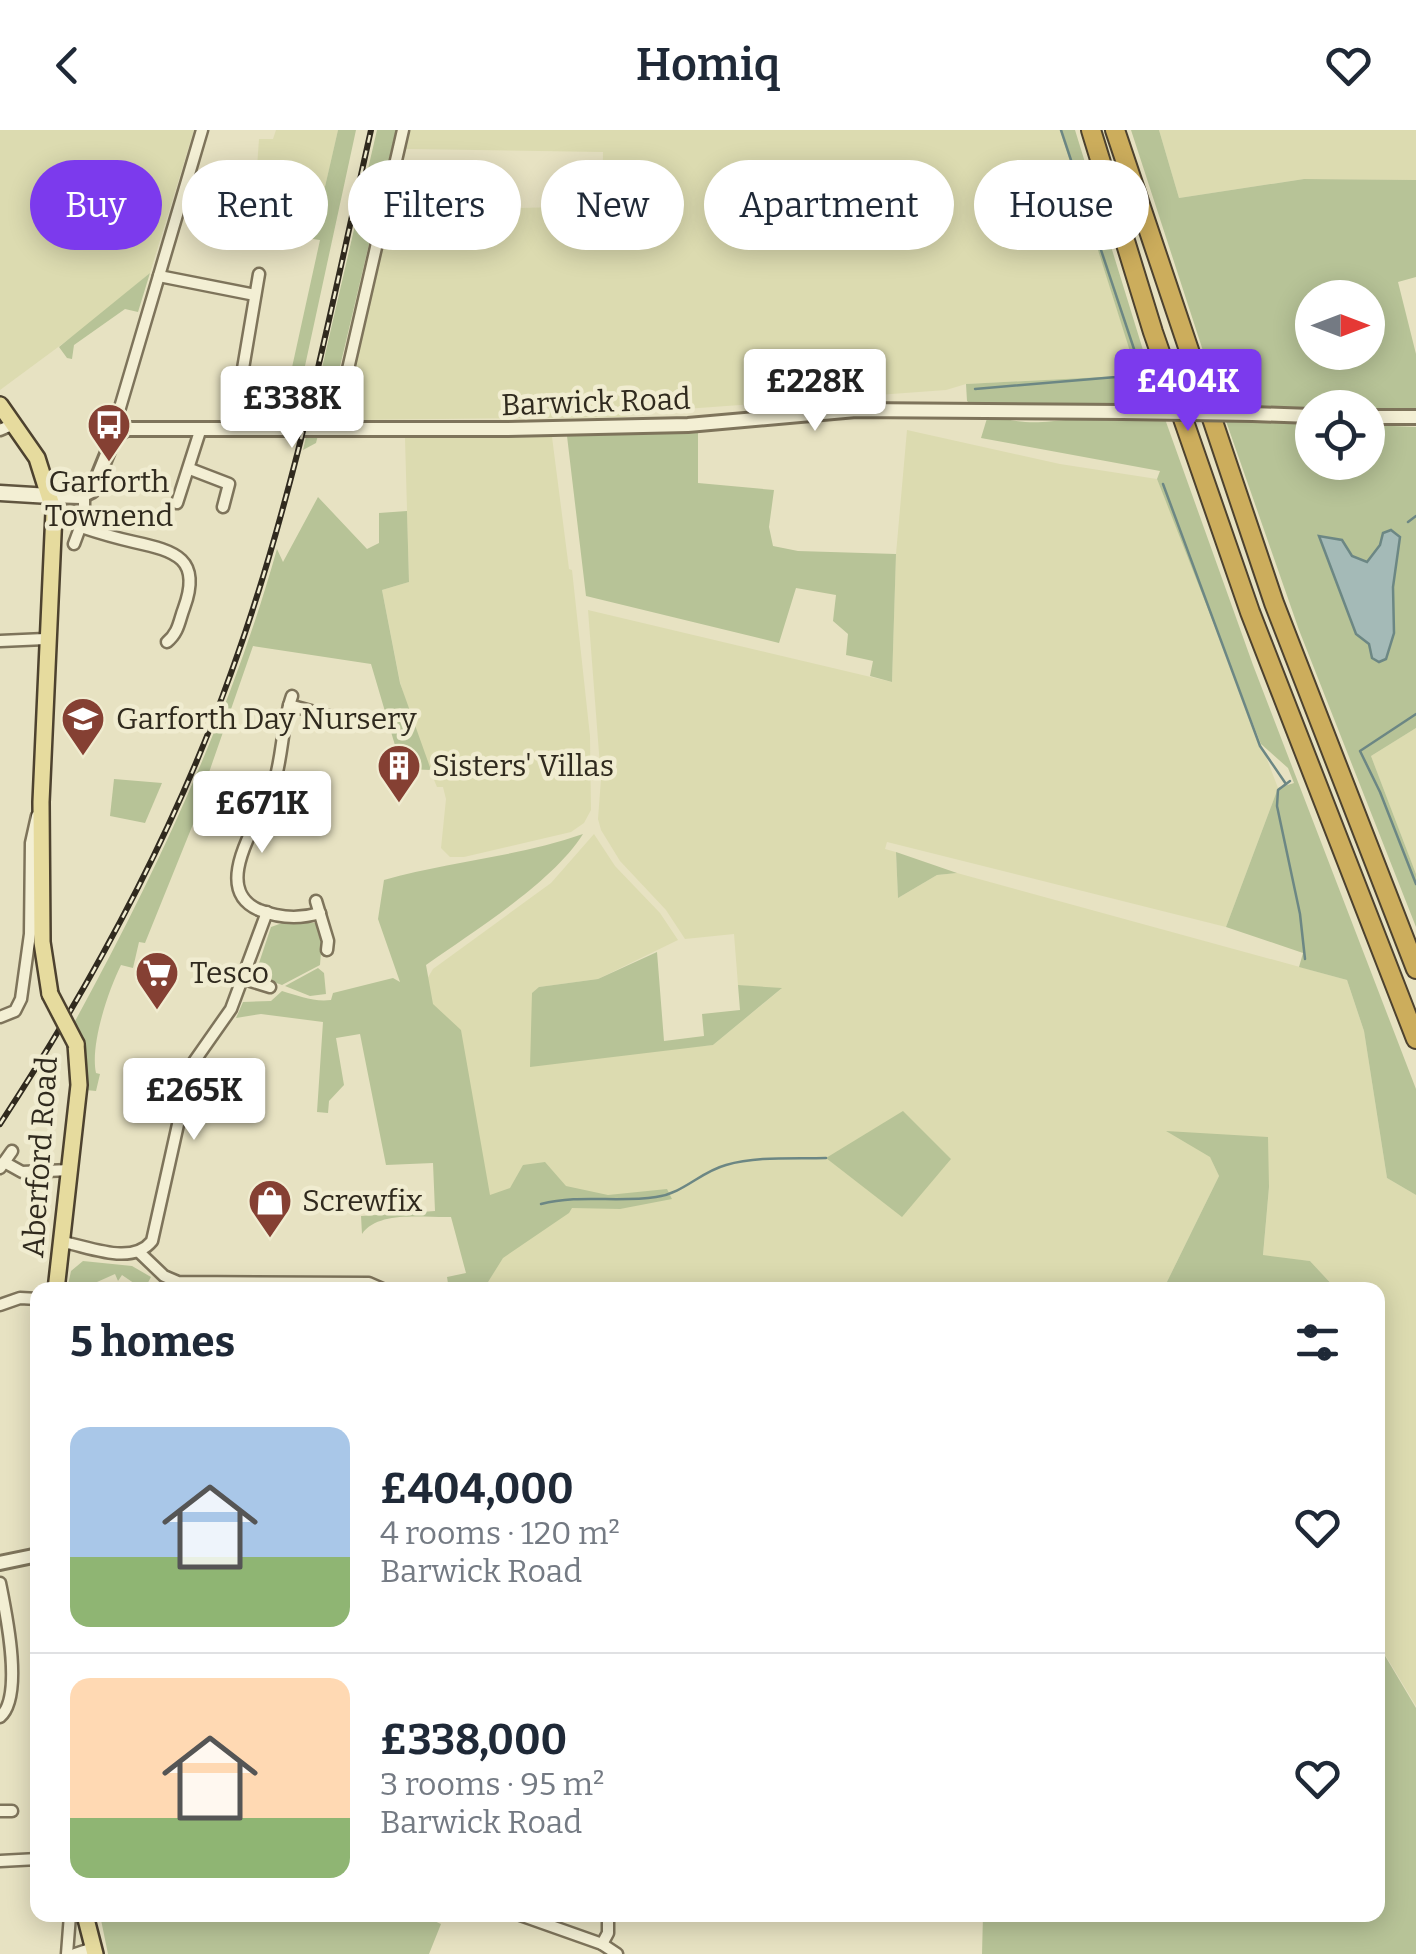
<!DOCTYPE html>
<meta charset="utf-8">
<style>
:root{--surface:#fff;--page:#f2f2f3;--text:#1f2937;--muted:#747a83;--line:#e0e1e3;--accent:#7c3aed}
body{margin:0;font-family:Bitter,serif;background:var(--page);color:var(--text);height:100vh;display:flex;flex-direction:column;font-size:38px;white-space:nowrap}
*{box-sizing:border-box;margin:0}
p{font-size:32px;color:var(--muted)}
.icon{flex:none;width:55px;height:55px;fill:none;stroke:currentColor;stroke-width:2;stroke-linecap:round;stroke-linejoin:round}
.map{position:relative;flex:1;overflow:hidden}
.side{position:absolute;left:30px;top:1152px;width:1355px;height:640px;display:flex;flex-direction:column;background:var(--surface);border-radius:20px;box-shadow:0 5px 25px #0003}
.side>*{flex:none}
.guide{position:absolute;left:30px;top:30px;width:1358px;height:90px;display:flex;gap:20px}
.needle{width:65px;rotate:90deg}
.fabs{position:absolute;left:1295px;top:150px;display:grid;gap:20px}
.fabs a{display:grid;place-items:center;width:90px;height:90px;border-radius:50%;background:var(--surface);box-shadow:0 5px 25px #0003;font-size:50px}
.price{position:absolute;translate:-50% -85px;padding:0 22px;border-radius:10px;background:#fff;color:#222;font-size:32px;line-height:65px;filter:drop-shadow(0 2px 5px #0008)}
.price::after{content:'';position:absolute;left:50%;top:60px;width:30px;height:22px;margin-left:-15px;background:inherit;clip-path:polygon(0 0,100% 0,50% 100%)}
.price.on{background:var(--accent);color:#fff}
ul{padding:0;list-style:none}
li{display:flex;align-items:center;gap:30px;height:250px;padding:0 40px}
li+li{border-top:2px solid var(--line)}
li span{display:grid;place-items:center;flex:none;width:280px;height:200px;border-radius:20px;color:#555}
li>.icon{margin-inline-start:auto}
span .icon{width:120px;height:120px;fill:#fffc;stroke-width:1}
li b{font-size:42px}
h2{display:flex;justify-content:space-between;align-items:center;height:120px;padding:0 40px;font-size:42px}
.pill{padding:0 35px;border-radius:45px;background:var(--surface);box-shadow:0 5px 25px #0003;font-size:35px;line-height:90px}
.pill.on{background:var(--accent);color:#fff}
header{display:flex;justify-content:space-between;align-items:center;height:130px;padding:0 40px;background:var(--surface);font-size:45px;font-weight:600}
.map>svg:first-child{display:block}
.farmland{fill:#dcdbb0}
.green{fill:#b7c397;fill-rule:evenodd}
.water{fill:#a4bab7;stroke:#6c8784;stroke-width:2.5}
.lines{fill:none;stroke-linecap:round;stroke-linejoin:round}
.stream{stroke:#6c8784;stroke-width:2.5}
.minor-casing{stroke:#7e745b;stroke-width:15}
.tertiary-casing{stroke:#7e745b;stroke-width:18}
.secondary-casing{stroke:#60553f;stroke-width:19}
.primary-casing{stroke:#4d422f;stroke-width:20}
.motorway-casing{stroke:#4d422f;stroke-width:22}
.minor{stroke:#f3efd4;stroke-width:10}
.tertiary{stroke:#f3efd4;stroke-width:12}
.secondary{stroke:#f3efd4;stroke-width:14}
.primary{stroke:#e6db9e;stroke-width:15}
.motorway{stroke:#ccad5c;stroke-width:18}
.rail-casing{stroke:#302a1e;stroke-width:6}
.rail{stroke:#f0ecd0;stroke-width:2.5;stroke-dasharray:8;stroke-linecap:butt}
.tertiary-bridge-casing{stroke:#7e745b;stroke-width:18;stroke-linecap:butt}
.primary-bridge-casing{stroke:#4d422f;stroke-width:20;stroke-linecap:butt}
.tertiary-bridge{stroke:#f3efd4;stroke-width:12}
.primary-bridge{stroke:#e6db9e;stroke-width:15}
.labels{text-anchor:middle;stroke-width:9;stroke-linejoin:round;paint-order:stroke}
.street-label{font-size:30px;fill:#302a1e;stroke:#f0ecd0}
.poi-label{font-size:30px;fill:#302a1e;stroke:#f0ecd0;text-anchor:start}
</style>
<header><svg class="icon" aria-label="back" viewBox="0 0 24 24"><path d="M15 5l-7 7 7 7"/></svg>Homiq<svg class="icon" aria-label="heart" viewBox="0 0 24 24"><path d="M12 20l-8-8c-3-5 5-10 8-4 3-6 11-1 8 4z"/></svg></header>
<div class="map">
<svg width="1416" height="1824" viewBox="0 0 1416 1824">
<rect width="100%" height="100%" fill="#e7e2c2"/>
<g class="farmland">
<polygon points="0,0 194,0 150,143 92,192 0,260"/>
<polygon points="276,0 338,0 313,109 255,109 257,81 254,80 259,9 273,9"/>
<polygon points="409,0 1060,0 1134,233 1123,246 966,254 946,260 644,282 625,287 348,290 343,284 342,273 391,81 602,76 603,22 404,19"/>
<polygon points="1159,0 1416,0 1416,50 1304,49 1179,68"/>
<polygon points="907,300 1060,334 1157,349 1230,532 1278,658 1226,797 887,712 885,719 896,722 898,768 937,745 957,743 1347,850 1364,901 1387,1048 1416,1065 1416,1576 1378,1513 1378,1160 1337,1160 1310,1131 1263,1126 1269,1057 1208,1022 1219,1046 1163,1160 488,1160 427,849 433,839 551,753 594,704 615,736 660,783 678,810 598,849 539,857 660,919 713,915 781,859 738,855 734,804 685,809 666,780 620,731 601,700 598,689 601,649 588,480 892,552 896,424"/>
<polygon points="552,307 569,439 572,440 590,606 591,680 584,693 571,702 464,727 450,727 441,718 446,669 443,657 437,657 417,609 400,552 382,460 409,452 405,308"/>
<polygon points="1416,598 1416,744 1371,626"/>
</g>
<g class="green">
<polygon points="338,0 356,0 292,296 280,292 320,110 313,109"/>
<polygon points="377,0 396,0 329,283 322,289 316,313 303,320"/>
<polygon points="1060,0 1075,0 1160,275 971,274 967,271 966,254 1122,246 1134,234"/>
<path d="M 1131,0 L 1159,0 L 1179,68 L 1304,49 L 1416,50 L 1416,147 L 1398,152 L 1416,224 L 1416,279 L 1221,276 ZM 1312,168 L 1368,168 L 1368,222 L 1312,222 Z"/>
<polygon points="150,143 138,182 125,179 74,215 72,229 67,228 59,217"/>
<path d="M 988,285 C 1028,295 1035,293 1075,289 C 1105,286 1135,289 1165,289 L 1253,535 L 1416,959 L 1416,1065 L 1387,1048 L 1364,901 L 1347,850 L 1299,837 L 1303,823 L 1226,797 L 1278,658 L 1294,653 L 1288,638 L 1261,614 L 1157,349 L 1160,341 L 981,308 Z"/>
<path d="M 1226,291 L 1312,294 L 1312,332 L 1368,332 L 1368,295 L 1416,297 L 1416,598 L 1371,626 L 1416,744 L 1416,797 L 1299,500 ZM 1319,406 L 1342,410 L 1352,426 L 1368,432 L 1380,415 L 1400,407 L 1393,457 L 1394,503 L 1389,522 L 1372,528 L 1369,514 Z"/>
<polygon points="698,303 698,353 774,360 769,397 773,416 798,421 896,424 892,552 870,546 873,531 846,525 848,504 833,491 836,465 796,458 779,513 586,466 567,306"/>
<path d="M 318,367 L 367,419 L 379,413 L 379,383 L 407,381 L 409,452 L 382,460 L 400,553 L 431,640 L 402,639 L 371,534 L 253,516 L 206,651 L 208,657 L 145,813 L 139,812 L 133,838 L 121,835 C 108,861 90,915 96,943 L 100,944 L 96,961 L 86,960 L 84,917 L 74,893 C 157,741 230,586 277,419 L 283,432 Z"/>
<polygon points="114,649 162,653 145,693 110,686"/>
<path d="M 583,704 C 552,753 474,801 426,835 L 433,874 L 461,900 L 490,1065 L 510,1058 L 523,1035 L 545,1032 L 566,1056 L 608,1065 L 667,1059 L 672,1069 L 620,1079 L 572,1078 L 569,1083 L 503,1128 L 483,1160 L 449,1160 L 447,1147 L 466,1143 L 451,1087 C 425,1088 378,1080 362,1104 L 361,1086 L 435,1081 L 433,1033 L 386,1035 L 360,904 L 336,908 L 344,955 L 329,971 L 328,983 L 317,982 L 323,892 L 261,884 L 236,888 L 243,872 L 271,871 L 282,861 C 299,866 313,872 331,870 L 333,863 L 393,848 L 400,852 L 378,789 L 384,750 C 450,731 518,727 583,704 Z"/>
<polygon points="896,722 957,743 937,745 898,768"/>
<path d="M 285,792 L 316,793 L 320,796 C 323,809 321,822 320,835 L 282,855 L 260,847 L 258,836 L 271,797 Z"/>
<polygon points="657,822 664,911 704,906 702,884 740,880 738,855 782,858 713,915 530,937 532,863 539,857 598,849"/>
<polygon points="318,838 324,843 326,864 310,866 285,856"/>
<polygon points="903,981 951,1029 902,1087 826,1028"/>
<polygon points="1166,1001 1268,1007 1269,1057 1263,1125 1310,1131 1337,1160 1163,1160 1219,1046 1210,1027"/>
<polygon points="83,1131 132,1136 151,1147 144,1160 122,1145 118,1151 115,1144 79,1160 67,1160 71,1141"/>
<polygon points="1378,1514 1416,1578 1416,1824 982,1824 983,1785 1378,1785"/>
<polygon points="100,1785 421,1785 441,1794 429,1824 108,1824"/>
</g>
<polygon class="water" points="1391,400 1400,407 1393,457 1394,503 1386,529 1379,532 1372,528 1369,514 1356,504 1319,406 1342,410 1352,426 1367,432 1380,415 1383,403"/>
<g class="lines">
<g class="stream">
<polyline points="975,259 1116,247 1137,239 1136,225 1061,0"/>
<polyline points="1163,354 1260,616 1286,654"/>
<polyline points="1408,392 1416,386"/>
<polyline points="1416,584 1360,621 1380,662 1416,754"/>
<polyline points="1290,651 1278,660 1277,676 1300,784 1305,829"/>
<path d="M 541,1074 C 580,1064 617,1073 656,1067 C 684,1063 700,1042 726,1035 C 757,1026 794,1029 826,1028"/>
</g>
<defs>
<g id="minor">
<polyline points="159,146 255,165"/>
<polyline points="238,264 265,268"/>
<polyline points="236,280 259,144"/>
<polyline points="0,300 14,294"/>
<polyline points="334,300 403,0"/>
<polyline points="121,301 119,281 202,0"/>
<polyline points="190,339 229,354 223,377"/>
<polyline points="177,373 201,298"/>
<path d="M 81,397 C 99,403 116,408 134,412 C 176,421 202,429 184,478 C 179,491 179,502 167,512"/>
<polyline points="74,414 84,387 84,366"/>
<polyline points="0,511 45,509"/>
<path d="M 292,566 C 282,594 283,622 275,650 C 266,683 206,757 259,780 C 279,788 300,789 320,783"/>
<polyline points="289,575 329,586"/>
<polyline points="268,669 298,680"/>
<polyline points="316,771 328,811 327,820"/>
<polyline points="244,849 270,857"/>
<polyline points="0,887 15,881 21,869 30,804 31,713 37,686"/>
<polyline points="4,1032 22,1042 70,1040"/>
<polyline points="0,1038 12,1021"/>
<path d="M 63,1112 C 90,1117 132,1136 152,1111 L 191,936 L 231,879 L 267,782"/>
<polyline points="140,1123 164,1146 178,1152 369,1153 385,1160"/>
<polyline points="0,1175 20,1168 38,1169"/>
<path d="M 0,1453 C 6,1483 24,1567 0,1587"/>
<polyline points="0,1681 12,1681"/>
<polyline points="0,1731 38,1729"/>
<polyline points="520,1785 602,1814 617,1824"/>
<polyline points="602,1814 608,1803 608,1785"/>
<polyline points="67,1824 70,1785"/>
<polyline points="75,1824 93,1818"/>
</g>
<g id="tertiary">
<polyline points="1253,284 1312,286"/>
<polyline points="1368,287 1416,287"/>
<polyline points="50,366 80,367 92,361 114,307 126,299 508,299 688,295 856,280 1123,282"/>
<polyline points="0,1433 38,1425"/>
</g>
<polyline id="secondary" points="0,363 50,366"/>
<g id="primary">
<polyline points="0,275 37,328 54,382 41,672 42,812 50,864"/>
<polyline points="56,1160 79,955 76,914"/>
<polyline points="85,1785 95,1824"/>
</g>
<g id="motorway">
<polyline points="1091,0 1153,202 1250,482 1416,909"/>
<polyline points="1115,0 1274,473 1416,839"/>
</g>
</defs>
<use href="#minor" class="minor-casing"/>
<use href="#tertiary" class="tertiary-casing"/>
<use href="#secondary" class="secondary-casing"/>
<use href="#primary" class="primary-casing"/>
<use href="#motorway" class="motorway-casing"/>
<use href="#minor" class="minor"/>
<use href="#tertiary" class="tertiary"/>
<use href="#secondary" class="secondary"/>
<use href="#primary" class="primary"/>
<use href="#motorway" class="motorway"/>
<defs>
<path id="rail" d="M 0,994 C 93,852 174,703 231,543 C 295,367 330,182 371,0"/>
</defs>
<use href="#rail" class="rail-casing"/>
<use href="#rail" class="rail"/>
<defs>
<polyline id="tertiary-bridge" points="1123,282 1253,284"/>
<polyline id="primary-bridge" points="50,864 76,914"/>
</defs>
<use href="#tertiary-bridge" class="tertiary-bridge-casing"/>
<use href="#primary-bridge" class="primary-bridge-casing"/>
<use href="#tertiary-bridge" class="tertiary-bridge"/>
<use href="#primary-bridge" class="primary-bridge"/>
</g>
<defs>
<symbol id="bus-pin" viewBox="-11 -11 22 30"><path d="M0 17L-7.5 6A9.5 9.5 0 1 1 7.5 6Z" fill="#854033" stroke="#f0ecd0"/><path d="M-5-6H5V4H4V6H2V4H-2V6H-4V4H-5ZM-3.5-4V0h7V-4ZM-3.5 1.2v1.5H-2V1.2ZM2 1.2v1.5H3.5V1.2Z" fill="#fff"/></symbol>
<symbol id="school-pin" viewBox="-11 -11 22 30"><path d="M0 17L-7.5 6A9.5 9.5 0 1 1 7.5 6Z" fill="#854033" stroke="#f0ecd0"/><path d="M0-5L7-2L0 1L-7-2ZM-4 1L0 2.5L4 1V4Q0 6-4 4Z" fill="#fff"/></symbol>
<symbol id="building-pin" viewBox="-11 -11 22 30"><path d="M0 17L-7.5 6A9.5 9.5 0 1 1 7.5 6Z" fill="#854033" stroke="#f0ecd0"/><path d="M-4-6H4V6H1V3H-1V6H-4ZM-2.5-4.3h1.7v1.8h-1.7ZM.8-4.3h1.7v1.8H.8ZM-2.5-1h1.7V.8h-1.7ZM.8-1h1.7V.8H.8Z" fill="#fff"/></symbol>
<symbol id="supermarket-pin" viewBox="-11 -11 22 30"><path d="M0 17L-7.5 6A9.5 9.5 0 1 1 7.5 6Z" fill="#854033" stroke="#f0ecd0"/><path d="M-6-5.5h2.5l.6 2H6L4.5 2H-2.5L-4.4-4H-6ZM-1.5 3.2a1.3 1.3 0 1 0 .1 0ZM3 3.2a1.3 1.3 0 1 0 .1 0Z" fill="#fff"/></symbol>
<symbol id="shop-pin" viewBox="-11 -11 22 30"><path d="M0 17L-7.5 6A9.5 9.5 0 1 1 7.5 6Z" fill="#854033" stroke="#f0ecd0"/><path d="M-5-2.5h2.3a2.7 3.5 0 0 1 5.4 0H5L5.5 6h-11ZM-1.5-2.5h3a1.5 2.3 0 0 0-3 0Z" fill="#fff"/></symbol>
</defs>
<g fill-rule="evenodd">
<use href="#bus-pin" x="84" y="270" width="50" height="68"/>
<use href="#school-pin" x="58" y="564" width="50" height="68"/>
<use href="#building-pin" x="374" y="611" width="50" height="68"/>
<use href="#supermarket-pin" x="132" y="818" width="50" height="68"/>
<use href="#shop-pin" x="245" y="1046" width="50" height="68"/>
</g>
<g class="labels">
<g class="street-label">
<text transform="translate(596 272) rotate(-2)" y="10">Barwick Road</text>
<text transform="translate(40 1027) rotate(-86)" y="10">Aberford Road</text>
</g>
<g class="poi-label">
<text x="109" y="362" text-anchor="middle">Garforth<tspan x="109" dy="34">Townend</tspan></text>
<text x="116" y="599">Garforth Day Nursery</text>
<text x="432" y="646">Sisters' Villas</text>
<text x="190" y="853">Tesco</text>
<text x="302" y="1081">Screwfix</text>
</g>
</g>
</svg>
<div class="fabs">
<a><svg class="needle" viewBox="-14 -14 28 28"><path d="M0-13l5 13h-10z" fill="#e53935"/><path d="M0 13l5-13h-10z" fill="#747a83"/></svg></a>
<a><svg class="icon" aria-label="locate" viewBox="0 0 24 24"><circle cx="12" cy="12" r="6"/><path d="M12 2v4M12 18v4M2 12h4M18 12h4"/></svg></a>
</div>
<b class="price" style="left:815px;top:304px">£228K</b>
<b class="price on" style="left:1188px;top:304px">£404K</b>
<b class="price" style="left:292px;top:321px">£338K</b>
<b class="price" style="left:262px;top:726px">£671K</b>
<b class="price" style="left:194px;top:1013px">£265K</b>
<div class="guide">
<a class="pill on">Buy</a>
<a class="pill">Rent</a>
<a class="pill">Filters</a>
<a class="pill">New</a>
<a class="pill">Apartment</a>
<a class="pill">House</a>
</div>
<section class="side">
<h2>5 homes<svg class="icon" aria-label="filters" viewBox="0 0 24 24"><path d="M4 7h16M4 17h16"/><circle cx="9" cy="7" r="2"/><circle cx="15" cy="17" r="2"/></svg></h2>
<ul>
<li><span style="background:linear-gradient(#a9c7e8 65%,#8fb573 0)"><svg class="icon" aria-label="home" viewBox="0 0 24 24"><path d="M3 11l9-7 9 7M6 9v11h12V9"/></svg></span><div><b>£404,000</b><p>4 rooms · 120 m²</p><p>Barwick Road</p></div><svg class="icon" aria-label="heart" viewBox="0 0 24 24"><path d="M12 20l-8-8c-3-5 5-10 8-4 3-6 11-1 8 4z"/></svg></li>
<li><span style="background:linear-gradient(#ffd9b3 70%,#8fb573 0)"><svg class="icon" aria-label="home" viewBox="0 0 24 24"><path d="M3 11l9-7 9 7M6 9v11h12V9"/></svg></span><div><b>£338,000</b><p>3 rooms · 95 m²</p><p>Barwick Road</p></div><svg class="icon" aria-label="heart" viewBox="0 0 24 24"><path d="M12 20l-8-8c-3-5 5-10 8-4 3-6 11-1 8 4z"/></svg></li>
</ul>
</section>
</div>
